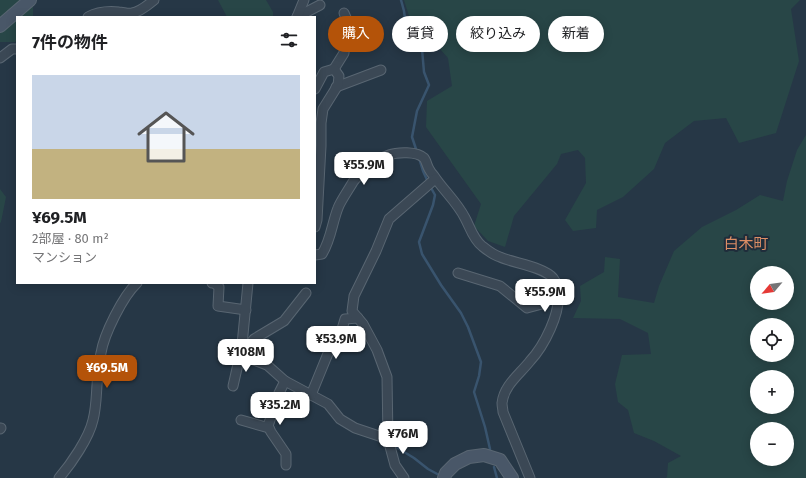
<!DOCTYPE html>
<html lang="ja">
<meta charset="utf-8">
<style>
:root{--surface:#fff;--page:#f2f2f2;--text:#202124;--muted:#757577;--line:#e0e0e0;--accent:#b45309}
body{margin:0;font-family:"Fira Sans","Noto Sans JP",sans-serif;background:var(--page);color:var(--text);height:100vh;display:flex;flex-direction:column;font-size:15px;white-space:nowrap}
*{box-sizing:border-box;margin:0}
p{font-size:13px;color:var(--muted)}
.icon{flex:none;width:22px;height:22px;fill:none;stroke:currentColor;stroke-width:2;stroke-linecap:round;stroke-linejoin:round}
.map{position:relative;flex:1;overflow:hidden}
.side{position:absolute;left:16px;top:16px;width:300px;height:268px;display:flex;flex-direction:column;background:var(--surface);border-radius:0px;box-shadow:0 2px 10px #0003}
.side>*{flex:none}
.top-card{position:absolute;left:328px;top:16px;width:380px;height:36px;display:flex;gap:8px}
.needle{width:26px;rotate:241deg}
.tools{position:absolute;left:750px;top:266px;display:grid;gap:8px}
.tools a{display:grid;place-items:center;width:44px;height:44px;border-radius:50%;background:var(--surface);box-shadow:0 2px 10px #0003;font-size:20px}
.price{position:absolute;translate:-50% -34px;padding:0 9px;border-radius:8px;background:#fff;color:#222;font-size:13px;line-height:26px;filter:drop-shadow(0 1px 2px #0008)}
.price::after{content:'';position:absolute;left:50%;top:24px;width:12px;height:9px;margin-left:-6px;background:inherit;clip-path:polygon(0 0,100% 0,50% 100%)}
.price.on{background:var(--accent);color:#fff}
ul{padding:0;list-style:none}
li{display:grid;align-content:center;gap:8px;height:212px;padding:0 16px}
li+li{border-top:1px solid var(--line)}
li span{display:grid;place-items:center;height:124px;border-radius:0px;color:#555}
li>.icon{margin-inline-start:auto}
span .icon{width:72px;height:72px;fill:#fffc;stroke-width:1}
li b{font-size:17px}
h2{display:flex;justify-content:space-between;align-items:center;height:48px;padding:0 16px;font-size:17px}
.pill{padding:0 14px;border-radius:18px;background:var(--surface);box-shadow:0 2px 10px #0003;font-size:14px;line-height:36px}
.pill.on{background:var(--accent);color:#fff}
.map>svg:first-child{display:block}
.green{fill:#284647;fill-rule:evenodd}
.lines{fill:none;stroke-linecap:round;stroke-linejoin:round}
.stream{stroke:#39546e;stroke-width:2.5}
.street-casing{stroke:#596672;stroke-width:11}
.secondary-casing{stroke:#596672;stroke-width:14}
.street{stroke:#3b4855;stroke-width:9}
.secondary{stroke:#495768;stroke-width:12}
.labels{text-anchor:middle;stroke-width:4;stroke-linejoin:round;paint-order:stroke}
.quarter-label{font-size:15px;fill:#dd8e65;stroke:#1f2d3b}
</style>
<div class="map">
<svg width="806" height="478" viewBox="0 0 806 478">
<rect width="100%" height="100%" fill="#263746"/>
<g class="green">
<polygon points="0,0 33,0 33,17 17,17 17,40 15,42 0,42"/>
<polygon points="218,0 266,0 273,12 273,17 227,17"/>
<polygon points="404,0 800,0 791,9 799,61 776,133 739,143 726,118 694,121 665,143 654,169 623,197 597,210 596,228 573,231 565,220 586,183 585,158 578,150 561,154 557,164 514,216 505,247 488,241 474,226 481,204 426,127 427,101 452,86 448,58 430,38 424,27 410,19"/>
<path d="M 806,135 L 806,478 L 666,478 L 667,477 L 668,463 L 681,456 L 654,441 L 634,433 L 628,410 L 618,402 L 615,384 L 622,355 L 651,354 L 648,333 L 620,319 L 573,318 L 581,301 L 580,286 L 604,272 L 605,257 L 620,259 L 618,297 L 654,303 L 659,286 L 674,251 L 702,227 L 736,210 L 760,195 L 783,201 L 787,181 L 797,150 ZM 757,273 L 787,273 L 787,303 L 757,303 ZM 757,325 L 787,325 L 787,355 L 757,355 ZM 757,377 L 787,377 L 787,407 L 757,407 ZM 757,429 L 787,429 L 787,459 L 757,459 Z"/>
<polygon points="0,189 6,197 1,222 0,223"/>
</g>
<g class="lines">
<g class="stream">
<polyline points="401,0 404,11 407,34 422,49 424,72 429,85 417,111 412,137 417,152"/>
<polyline points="419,158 423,171 428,182"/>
<polyline points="430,186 435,195 433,205 419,242 422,254 441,285 461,313 468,327 481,362 479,376 474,392 485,427 490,449"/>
<polyline points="396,447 414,458 428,469 441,476"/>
<polyline points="494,467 497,478"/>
</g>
<defs>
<g id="street">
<polyline points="344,13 353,34"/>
<path d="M 88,17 C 97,12 109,11 119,12 C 123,12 128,14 132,13 C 140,12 148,5 154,0"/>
<polyline points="297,17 320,5"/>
<polyline points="297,17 304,0"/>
<polyline points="0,58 12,49 17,49"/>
<polyline points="334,69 344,53 345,44 360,24"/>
<polyline points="336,87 381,70"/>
<polyline points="315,89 324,72 334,69 339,76 338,85 323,109 321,123 321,146 317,220 315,227"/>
<path d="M 315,255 L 322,254 C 331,240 332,223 338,208 C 340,202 349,189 353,182 C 355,179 358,176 361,173 C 370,165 377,159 389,155 C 397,152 417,151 424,158 C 426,160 427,166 429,169 C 430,171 432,174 434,176 C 444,191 457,202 465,218 C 470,227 473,239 482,246 C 487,250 493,255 500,257 C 513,263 544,267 553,278 C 556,282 558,288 558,292 C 561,313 544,346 530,361 C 520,374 504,385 502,403 C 502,406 503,410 503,412 L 530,478"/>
<polyline points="458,273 500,286 527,308 542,304 556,284"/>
<polyline points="212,283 214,283 219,287 218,306 246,310"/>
<polyline points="241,355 267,365 285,381 328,404 340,419 355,428 388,439"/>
<polyline points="241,355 254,339 284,321 306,293"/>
<polyline points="285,381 279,393 268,426 271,432 286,454 286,465"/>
<polyline points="233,386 238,364 241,355 248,283"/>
<polyline points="311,395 329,351 339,339 345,319 358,318"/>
<polyline points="241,420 269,428"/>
<polyline points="0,429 1,428"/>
<path d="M 59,478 C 71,464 89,438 93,420 C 97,405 96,390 98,374 C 99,367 99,360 101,353 C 104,334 123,296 137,283"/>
<polyline points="404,478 395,465 388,439 387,377 377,350 363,324 352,311 354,296 376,251 389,219 435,179"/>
</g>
<g id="secondary">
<polyline points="0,26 30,0"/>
<polyline points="444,478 446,473 455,464 469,457 484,455 500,460 512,478"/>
</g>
</defs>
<use href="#street" class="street-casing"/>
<use href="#secondary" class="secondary-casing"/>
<use href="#street" class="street"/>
<use href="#secondary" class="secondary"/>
</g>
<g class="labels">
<g class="quarter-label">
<text x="746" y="249">白木町</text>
</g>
</g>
</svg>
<div class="tools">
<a><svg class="needle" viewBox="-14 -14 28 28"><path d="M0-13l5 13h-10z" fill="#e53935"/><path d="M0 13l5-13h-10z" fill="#757577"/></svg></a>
<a><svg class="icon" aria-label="locate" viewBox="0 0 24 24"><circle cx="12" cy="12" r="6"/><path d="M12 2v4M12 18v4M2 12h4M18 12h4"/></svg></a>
<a>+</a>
<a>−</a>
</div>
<b class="price" style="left:364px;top:186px">¥55.9M</b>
<b class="price" style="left:545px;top:313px">¥55.9M</b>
<b class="price" style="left:336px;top:360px">¥53.9M</b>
<b class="price" style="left:246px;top:373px">¥108M</b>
<b class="price on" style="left:107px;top:389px">¥69.5M</b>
<b class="price" style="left:280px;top:426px">¥35.2M</b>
<b class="price" style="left:403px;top:455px">¥76M</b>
<div class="top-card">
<a class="pill on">購入</a>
<a class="pill">賃貸</a>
<a class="pill">絞り込み</a>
<a class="pill">新着</a>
</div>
<section class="side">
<h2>7件の物件<svg class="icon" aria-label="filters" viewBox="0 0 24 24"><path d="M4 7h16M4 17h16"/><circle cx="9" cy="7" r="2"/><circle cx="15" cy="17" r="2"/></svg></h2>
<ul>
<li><span style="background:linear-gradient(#c9d6e8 60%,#c2b280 0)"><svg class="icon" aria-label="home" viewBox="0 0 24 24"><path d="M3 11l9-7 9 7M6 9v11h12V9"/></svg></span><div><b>¥69.5M</b><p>2部屋 · 80 m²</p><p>マンション</p></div></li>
</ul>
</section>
</div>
